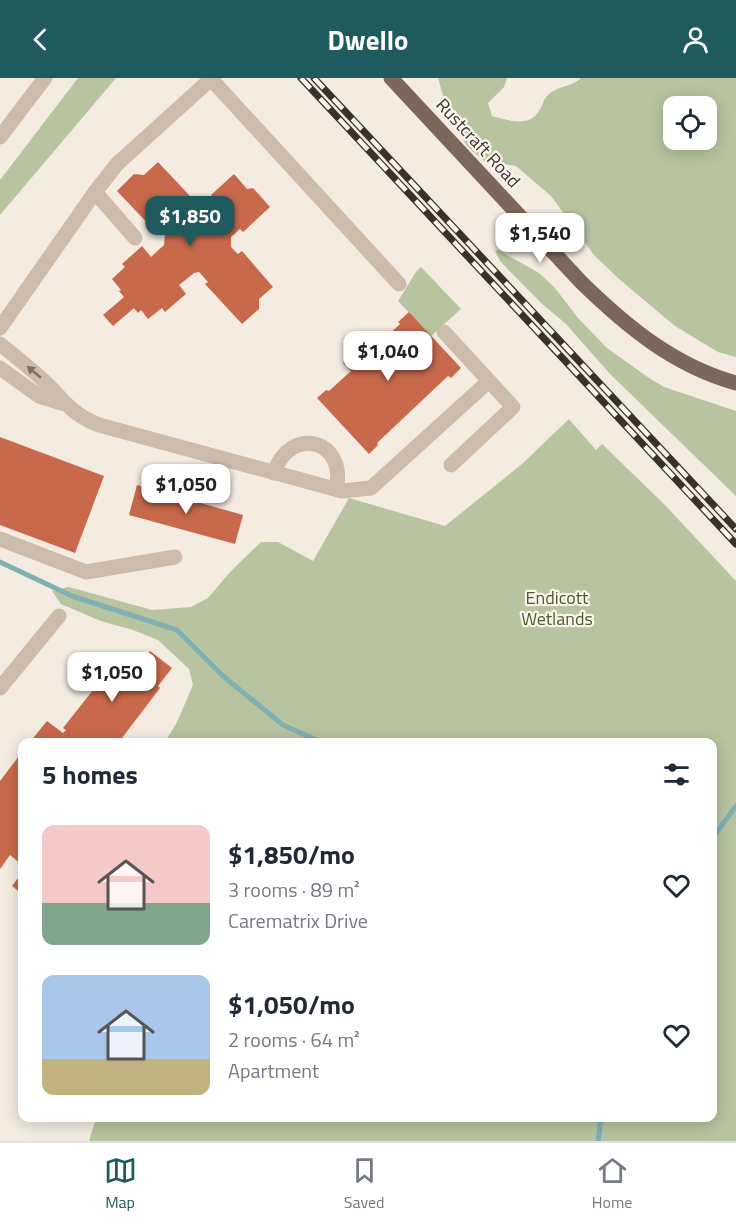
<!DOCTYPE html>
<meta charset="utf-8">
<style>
:root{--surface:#fff;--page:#f6f6f7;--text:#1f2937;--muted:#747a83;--line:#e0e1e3;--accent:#1f5a5e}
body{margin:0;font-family:"Titillium Web",sans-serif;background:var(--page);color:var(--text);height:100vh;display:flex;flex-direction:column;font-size:22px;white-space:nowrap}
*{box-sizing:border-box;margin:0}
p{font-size:20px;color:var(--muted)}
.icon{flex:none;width:33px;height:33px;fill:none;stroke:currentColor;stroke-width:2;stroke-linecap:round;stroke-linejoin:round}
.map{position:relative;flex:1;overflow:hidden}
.sheet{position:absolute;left:18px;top:660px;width:699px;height:384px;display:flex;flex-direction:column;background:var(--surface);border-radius:12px;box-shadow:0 3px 15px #0003}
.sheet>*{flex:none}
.fabs{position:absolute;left:663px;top:18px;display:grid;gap:12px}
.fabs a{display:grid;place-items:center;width:54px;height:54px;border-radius:12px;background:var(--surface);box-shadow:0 3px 15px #0003;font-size:30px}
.price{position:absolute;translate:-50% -51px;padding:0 14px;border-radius:12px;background:#fff;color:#222;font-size:20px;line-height:39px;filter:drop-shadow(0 2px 3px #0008)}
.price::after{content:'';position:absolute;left:50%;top:36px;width:18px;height:14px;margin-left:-9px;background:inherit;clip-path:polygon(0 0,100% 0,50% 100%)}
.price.on{background:var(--accent);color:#fff}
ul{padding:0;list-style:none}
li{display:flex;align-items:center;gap:18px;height:150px;padding:0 24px}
li span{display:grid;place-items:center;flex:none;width:168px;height:120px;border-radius:12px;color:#555}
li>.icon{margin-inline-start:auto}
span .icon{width:72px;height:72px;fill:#fffc;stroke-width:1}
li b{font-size:26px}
h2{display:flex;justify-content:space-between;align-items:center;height:72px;padding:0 24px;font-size:26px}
header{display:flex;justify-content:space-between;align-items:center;height:78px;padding:0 24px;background:var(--accent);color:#fff;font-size:27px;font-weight:700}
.tab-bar{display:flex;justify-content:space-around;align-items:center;height:84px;border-top:2px solid var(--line);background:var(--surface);font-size:16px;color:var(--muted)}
.tab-bar a{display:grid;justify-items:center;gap:3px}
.tab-bar .on{color:var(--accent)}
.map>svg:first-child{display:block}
.green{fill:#b8c4a0;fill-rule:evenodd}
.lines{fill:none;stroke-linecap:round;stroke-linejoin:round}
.stream{stroke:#7fb0b2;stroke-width:5}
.building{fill:#c8694b}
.minor{stroke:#cdbbac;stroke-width:15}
.major{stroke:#7d675c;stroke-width:15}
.rail-casing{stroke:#3b302b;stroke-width:7}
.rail{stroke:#fbf5ee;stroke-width:4.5;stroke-dasharray:14;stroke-linecap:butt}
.oneway{fill:#7d6f65}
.labels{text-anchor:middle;stroke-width:4.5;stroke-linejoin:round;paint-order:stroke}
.street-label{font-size:18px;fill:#3b302b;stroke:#fbf5ee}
.park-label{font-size:18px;fill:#4a5a2e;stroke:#fbf5ee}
</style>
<header><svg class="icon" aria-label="back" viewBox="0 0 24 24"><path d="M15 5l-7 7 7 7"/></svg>Dwello<svg class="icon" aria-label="person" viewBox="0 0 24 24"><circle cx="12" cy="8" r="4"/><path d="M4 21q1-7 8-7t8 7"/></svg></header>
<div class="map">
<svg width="736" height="1063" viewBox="0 0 736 1063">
<rect width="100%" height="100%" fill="#f4ebe1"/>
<g class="green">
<polygon points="78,0 116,0 0,137 0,102"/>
<path d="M 438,0 L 507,0 L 504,9 L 488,25 L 492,38 C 507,42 529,50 539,33 C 543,28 543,21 548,17 C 557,8 572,9 581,0 L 736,0 L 736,279 L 718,274 L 675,248 L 619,201 L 594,177 L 551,118 L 516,88 L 484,83 L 467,68 L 449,39 ZM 674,28 L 706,28 L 706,62 L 674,62 Z"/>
<polygon points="498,172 539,195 555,210 578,240 607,270 649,300 664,309 736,333 736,418 610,296 566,246 541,225 500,183 495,173"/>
<polygon points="421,189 461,231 431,258 398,223 416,194"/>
<polygon points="569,341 596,372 602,366 664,426 736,503 736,1063 89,1063 96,1040 712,1040 712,664 165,664 177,644 193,607 189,591 158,562 133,552 101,543 61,526 52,513 69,509 152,532 191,529 208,520 231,493 261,464 278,464 313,483 349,420 445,448 522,386"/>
</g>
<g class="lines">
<g class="stream">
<polyline points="0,484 72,518 177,552 223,598 283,647 321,664"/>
<polyline points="712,761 736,728"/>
<polyline points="598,1063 601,1040"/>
</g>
</g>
<g class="building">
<polygon points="158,84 190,118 187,122 197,132 202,131 214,121 211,117 234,96 247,111 253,110 270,129 243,154 240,151 231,159 231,169 238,176 242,173 273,209 259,221 259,231 242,246 205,206 208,204 199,194 194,195 179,207 186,216 165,234 162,230 148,241 141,232 138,235 134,230 113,248 103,237 124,219 119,213 121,212 112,201 125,189 122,186 142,168 151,179 164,167 165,156 158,149 155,153 117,113 134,96 144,97"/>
<polygon points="409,234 461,290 451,300 448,298 377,365 378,367 369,376 317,320 326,312 329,313 351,293 343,285 375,256 382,263 400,246 398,244"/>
<polygon points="0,359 104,398 75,475 0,447"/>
<polygon points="137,407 243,437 235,466 129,437"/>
<polygon points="150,573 172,590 158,608 160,610 119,664 30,664 47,643 63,655 66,652 63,650 120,578 128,584 135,574 144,581"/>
<polygon points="22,674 22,787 10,777 0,791 0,703"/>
<polygon points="22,795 22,816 12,808"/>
</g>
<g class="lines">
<g class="minor">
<polyline points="0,59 45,0"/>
<polyline points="135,160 95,114 117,86 211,1 399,206"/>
<polyline points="0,250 95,114"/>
<polyline points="444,254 513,329 451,387"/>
<path d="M 0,266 C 15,278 30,290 44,303 C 65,323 71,336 99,347 L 342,413 L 371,410 L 489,303"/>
<polyline points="0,290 39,318 65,326"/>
<path d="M 274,395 C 290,346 348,362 336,411"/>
<polyline points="0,461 86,494 175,479"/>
<polyline points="0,610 59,538"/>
</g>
<path class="major" d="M 391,0 L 581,204 C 626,248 674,288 736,305"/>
<defs>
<g id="rail">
<polyline points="301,0 736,466"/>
<polyline points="314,0 736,451"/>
</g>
</defs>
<use href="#rail" class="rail-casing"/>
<use href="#rail" class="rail"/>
</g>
<defs><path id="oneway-solid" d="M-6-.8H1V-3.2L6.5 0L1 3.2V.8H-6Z" transform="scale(1.5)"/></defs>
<use class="oneway" href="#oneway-solid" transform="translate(34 294) rotate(-140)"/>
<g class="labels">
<g class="street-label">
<text transform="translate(478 65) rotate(47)" y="6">Rustcraft Road</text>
</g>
<g class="park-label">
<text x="557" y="526">Endicott<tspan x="557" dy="21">Wetlands</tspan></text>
</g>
</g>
</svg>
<div class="fabs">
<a><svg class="icon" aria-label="locate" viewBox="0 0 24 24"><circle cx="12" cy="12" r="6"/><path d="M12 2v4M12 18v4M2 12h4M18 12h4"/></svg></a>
</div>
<b class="price on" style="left:190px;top:169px">$1,850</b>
<b class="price" style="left:540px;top:186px">$1,540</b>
<b class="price" style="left:388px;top:304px">$1,040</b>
<b class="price" style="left:186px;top:437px">$1,050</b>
<b class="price" style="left:112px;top:625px">$1,050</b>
<section class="sheet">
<h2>5 homes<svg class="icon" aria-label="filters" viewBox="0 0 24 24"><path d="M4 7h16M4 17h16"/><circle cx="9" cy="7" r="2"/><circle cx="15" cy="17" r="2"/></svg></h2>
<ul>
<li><span style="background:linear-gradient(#f6c9c9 65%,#7fa58c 0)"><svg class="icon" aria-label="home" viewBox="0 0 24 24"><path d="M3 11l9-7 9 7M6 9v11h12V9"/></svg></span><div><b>$1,850/mo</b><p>3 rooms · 89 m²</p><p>Carematrix Drive</p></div><svg class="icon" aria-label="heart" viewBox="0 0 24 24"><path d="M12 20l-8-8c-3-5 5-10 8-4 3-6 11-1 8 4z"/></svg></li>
<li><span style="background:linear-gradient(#a9c7e8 70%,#c2b280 0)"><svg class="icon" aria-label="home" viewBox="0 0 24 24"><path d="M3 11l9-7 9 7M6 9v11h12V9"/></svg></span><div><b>$1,050/mo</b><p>2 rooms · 64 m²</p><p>Apartment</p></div><svg class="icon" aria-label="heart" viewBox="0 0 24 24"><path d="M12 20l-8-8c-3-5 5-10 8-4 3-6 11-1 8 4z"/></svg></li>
</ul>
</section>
</div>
<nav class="tab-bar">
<a class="on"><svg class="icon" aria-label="map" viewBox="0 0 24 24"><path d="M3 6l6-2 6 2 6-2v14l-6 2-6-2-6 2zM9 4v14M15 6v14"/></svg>Map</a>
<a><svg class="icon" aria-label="saved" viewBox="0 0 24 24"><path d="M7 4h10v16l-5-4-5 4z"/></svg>Saved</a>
<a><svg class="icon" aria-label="home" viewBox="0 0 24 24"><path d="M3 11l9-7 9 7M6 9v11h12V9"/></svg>Home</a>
</nav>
